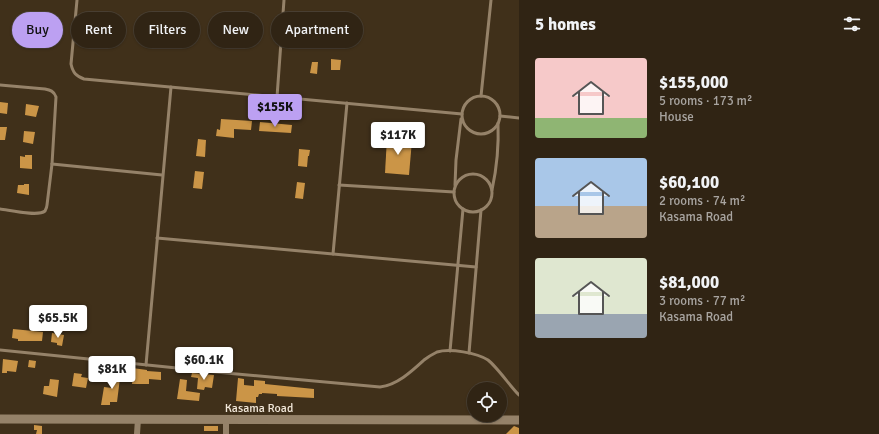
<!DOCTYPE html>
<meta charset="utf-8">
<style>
:root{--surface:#302414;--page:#3c3022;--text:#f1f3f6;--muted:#a8a4a0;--line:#4b4134;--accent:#bca0f2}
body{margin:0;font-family:Signika,sans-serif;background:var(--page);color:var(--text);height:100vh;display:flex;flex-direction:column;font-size:15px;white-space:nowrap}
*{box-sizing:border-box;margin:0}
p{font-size:13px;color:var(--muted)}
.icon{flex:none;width:22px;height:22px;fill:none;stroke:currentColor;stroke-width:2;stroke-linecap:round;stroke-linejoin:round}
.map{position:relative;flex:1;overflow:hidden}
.sheet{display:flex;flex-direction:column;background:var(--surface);width:360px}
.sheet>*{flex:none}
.top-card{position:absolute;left:12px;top:12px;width:380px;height:36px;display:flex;gap:8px}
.buttons{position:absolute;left:467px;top:382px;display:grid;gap:8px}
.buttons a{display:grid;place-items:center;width:40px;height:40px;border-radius:50%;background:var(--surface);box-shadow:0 1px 3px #0004,0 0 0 1px var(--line);font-size:20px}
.price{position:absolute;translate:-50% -34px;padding:0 9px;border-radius:4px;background:#fff;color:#222;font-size:13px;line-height:26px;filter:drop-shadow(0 1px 2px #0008)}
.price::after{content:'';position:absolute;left:50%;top:24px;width:12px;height:9px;margin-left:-6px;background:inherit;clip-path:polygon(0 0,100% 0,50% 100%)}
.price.current{background:var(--accent);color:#111}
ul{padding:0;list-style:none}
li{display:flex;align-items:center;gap:12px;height:100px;padding:0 16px}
li span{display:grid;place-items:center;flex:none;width:112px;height:80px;border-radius:4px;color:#555}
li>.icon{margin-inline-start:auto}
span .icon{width:48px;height:48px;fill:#fffc;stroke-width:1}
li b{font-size:17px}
h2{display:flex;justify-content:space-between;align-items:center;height:48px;padding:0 16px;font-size:17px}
.chip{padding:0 14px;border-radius:18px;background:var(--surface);box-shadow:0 1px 3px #0004,0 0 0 1px var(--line);font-size:14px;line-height:36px}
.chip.current{background:var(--accent);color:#111}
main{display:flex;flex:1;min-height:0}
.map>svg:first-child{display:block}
.building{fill:#cb9547}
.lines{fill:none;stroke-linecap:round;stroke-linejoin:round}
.lane{stroke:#958269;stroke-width:3}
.street{stroke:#958269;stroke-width:6}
.secondary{stroke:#958269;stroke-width:9}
.labels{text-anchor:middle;stroke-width:4;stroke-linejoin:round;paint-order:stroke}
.street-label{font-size:12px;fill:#f2e8da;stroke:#40301a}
</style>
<main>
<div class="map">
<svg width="519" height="434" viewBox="0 0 519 434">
<rect width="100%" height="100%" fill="#40301a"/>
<g class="building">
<polygon points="159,28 177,31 176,38 158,35"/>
<polygon points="331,59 341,60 340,70 331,70"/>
<polygon points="312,62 318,62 317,74 310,73"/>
<polygon points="0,102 8,103 7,114 0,113"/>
<polygon points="26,104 39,106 36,117 25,115"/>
<polygon points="221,119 252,121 251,130 234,129 234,138 216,136 217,129 220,130"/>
<polygon points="260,122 292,125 291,133 259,131"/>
<polygon points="0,127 7,127 5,140 0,140"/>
<polygon points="24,131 35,132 33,144 23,142"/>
<polygon points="387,138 412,140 409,175 385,173"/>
<polygon points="198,139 206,140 205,157 196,156"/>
<polygon points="299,149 310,150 309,156 308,156 307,167 298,166"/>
<polygon points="25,155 32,155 32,169 20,168 20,156 25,157"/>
<polygon points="195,171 204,172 202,189 193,188"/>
<polygon points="297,182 305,183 303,199 295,198"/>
<polygon points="24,184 29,184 29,195 17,193 18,185 24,185"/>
<polygon points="13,329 43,332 42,341 18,341 18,339 12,338"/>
<polygon points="52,333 64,335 62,346 57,345 57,343 51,342"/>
<polygon points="3,359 18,361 16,372 7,371 7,373 2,373"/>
<polygon points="29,360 36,361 35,368 28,367"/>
<polygon points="125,367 147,370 147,371 161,372 161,380 149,379 149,384 132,384 133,375 124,374"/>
<polygon points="114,369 121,370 117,402 110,402 110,405 101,405 104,387 112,388"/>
<polygon points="74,373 82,374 81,377 88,378 86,388 72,386"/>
<polygon points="192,373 214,375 212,388 205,387 204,390 197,389 198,378 191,377"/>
<polygon points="238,378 244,379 244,385 254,386 254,380 265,381 265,384 314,389 314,398 277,396 277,394 262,393 262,394 259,394 258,397 256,397 256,403 236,401"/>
<polygon points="50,379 59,380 57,397 43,394 44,386 49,386"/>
<polygon points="180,379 187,380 186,391 200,393 199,401 177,399"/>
<polygon points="34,425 42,426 42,434 36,434 37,430 34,430"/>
<rect x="204" y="426" width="14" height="5"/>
<polygon points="514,426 519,428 519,434 506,434"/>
</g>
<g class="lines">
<g class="lane">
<path d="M 77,0 L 71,64 C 73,73 76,76 84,79 L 462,114"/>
<path d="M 0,85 L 45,89 C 50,90 54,91 56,97 L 52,164 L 47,205 C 47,206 46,209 45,211 C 38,217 9,210 0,209"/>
<polyline points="481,96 491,0"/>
<circle cx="481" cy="115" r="19"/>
<polyline points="277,97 284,0"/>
<polyline points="500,116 519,118"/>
<polyline points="52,164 162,175"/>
<circle cx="473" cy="193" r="19"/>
<polyline points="339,185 454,192"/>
<polyline points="455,185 456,160 461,119"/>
<path d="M 492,190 C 497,167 499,147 498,123"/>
<polyline points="157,238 476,267"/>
<polyline points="333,254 347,103"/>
<path d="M 0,350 L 226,373 L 380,387 C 397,385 412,371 424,360 C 428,357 433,354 437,352 C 450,348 477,353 488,360 C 497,367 510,386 519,395"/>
<polyline points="450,351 463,209"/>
<polyline points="469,353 481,210"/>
<polyline points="146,365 171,87"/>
</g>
<g class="street">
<polyline points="226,420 226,434"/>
<polyline points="137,434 138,419"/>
</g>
<polyline class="secondary" points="0,419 519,420"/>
</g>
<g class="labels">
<g class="street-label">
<text x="259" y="412">Kasama Road</text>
</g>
</g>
</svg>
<div class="buttons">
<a><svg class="icon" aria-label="locate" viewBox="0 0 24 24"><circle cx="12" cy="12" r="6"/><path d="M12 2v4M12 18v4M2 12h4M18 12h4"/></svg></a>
</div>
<b class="price current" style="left:275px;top:128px">$155K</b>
<b class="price" style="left:398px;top:156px">$117K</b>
<b class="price" style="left:58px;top:339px">$65.5K</b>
<b class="price" style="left:204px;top:381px">$60.1K</b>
<b class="price" style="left:112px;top:390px">$81K</b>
<div class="top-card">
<a class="chip current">Buy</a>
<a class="chip">Rent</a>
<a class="chip">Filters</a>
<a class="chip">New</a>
<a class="chip">Apartment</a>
</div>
</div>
<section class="sheet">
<h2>5 homes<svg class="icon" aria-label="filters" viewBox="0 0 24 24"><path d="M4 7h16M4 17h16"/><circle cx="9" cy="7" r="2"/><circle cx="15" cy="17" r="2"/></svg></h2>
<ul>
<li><span style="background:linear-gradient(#f6c9c9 75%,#8fb573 0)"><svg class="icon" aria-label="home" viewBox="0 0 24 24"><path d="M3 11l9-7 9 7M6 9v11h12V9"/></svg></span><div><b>$155,000</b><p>5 rooms · 173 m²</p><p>House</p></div></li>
<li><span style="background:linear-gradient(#a9c7e8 60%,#b9a48a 0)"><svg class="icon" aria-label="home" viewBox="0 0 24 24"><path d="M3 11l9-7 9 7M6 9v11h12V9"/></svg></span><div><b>$60,100</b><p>2 rooms · 74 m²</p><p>Kasama Road</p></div></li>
<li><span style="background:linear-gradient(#dfe7d0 70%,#9aa5b1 0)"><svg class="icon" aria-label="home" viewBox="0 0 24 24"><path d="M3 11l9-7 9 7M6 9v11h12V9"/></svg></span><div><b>$81,000</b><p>3 rooms · 77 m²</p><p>Kasama Road</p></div></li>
</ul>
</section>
</main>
